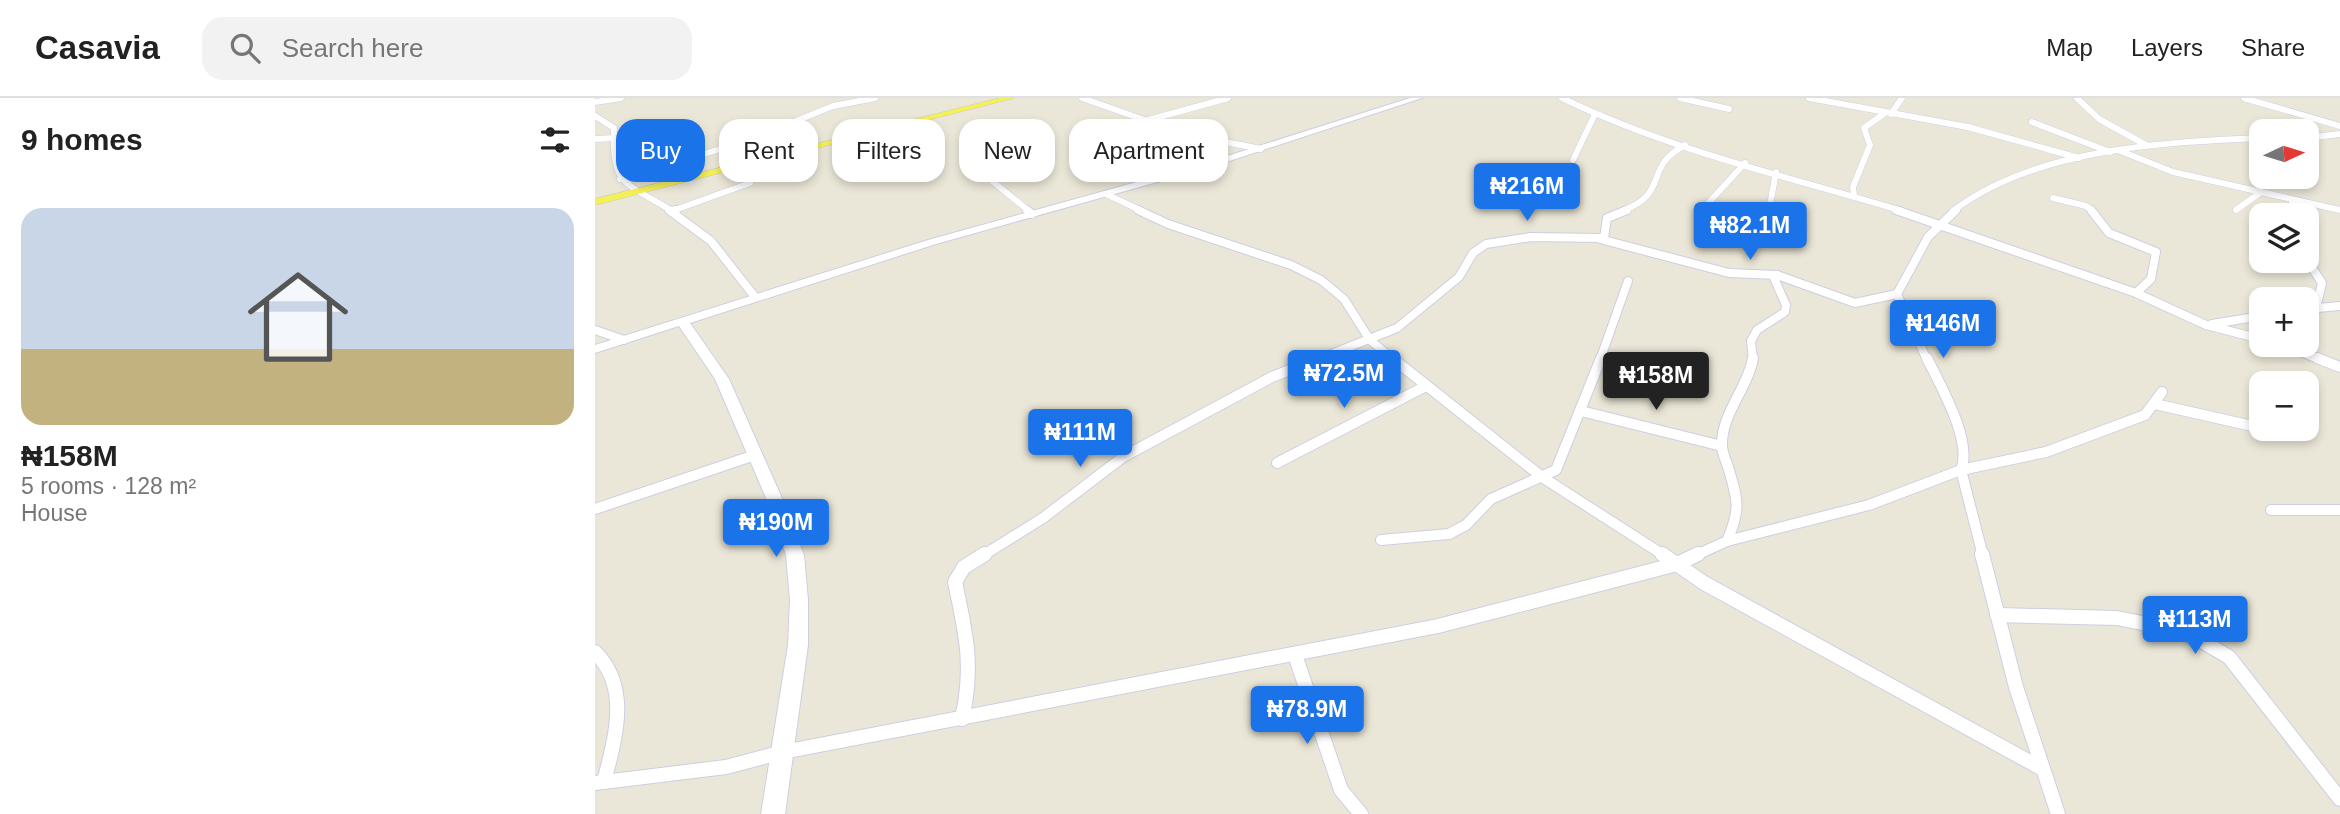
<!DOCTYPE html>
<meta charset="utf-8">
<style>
:root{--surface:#fff;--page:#f2f2f2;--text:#222;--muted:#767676;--line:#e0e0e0;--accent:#1a73e8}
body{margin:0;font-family:Arial,sans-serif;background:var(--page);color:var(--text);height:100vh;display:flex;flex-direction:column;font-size:26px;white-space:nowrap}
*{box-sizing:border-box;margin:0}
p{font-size:23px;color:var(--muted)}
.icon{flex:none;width:38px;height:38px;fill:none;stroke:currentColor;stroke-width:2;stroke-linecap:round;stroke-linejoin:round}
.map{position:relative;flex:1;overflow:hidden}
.sheet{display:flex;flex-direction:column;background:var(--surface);width:595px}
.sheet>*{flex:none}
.banner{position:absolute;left:21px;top:21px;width:665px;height:63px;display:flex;gap:14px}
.needle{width:46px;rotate:86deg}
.controls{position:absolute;left:1654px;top:21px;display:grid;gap:14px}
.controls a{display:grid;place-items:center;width:70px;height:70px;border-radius:14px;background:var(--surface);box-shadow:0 4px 10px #0003;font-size:35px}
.price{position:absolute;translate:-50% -60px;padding:0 16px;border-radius:7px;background:var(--accent);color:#fff;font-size:23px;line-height:46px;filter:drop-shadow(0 2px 4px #0008)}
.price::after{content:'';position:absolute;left:50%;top:42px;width:21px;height:16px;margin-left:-10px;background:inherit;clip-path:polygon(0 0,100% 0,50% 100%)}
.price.current{background:#222;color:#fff}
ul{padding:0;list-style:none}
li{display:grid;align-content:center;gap:14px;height:371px;padding:0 21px}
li+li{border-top:2px solid var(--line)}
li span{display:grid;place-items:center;height:217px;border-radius:21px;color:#555}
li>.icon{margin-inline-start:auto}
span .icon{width:126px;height:126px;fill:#fffc;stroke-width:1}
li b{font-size:30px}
h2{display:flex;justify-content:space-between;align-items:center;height:84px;padding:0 21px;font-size:30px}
.pill{padding:0 24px;border-radius:21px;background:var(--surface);box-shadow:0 4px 10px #0003;font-size:24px;line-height:63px}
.pill.current{background:var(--accent);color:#fff}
header{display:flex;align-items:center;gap:42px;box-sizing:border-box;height:98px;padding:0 35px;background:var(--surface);border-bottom:2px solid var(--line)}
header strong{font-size:33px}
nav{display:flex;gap:38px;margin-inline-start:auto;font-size:24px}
.search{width:490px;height:63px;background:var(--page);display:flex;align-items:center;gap:18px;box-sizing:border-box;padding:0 24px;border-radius:21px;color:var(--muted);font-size:26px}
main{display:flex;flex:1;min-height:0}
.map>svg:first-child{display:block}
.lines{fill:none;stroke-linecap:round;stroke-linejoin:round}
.minor-far3-casing{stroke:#cecee2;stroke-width:7}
.minor-far2-casing{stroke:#cecee2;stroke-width:10}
.minor-far1-casing{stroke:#cecee2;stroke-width:12}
.minor-casing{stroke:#cecee2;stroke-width:16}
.secondary-casing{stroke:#cecee2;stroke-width:2}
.primary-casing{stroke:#cbcbcb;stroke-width:1}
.minor-far3{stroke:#fff;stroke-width:6}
.minor-far2{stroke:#fff;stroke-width:8}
.minor-far1{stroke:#fff;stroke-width:10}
.minor{stroke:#fff;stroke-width:14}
.secondary{fill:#fff;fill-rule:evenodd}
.primary{fill:#f6f153;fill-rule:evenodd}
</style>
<header>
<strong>Casavia</strong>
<div class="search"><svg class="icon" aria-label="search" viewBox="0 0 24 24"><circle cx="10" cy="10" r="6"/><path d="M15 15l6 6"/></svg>Search here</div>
<nav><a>Map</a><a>Layers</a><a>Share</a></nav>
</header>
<main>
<section class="sheet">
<h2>9 homes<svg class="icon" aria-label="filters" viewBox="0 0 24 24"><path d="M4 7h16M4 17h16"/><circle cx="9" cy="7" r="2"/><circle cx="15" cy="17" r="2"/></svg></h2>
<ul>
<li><span style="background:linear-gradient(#c9d6e8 65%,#c2b280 0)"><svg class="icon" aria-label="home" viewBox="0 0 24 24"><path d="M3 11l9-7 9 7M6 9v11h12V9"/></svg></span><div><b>₦158M</b><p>5 rooms · 128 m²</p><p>House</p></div></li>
</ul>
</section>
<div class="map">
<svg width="1745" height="716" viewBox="0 0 1745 716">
<rect width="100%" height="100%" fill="#ebe7d8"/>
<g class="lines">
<defs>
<g id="minor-far3">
<polyline points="487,0 589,36 666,51"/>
<path d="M 967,0 C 1074,52 1194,79 1307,113"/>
<polyline points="1085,0 1134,11"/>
<polyline points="1214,0 1373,29 1484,60"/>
<polyline points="1482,0 1504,21 1551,47"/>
<polyline points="1649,0 1745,28"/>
<polyline points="0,4 26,0"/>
<polyline points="1296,16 1307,0"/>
<path d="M 0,18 L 19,30 C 17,89 30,84 77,113"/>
<polyline points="550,23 633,0"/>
<polyline points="1437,24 1515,54"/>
<polyline points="1712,40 1745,36"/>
<polyline points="0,41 20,40"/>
<polyline points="1523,52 1578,74 1745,112"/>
<polyline points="978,62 1000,16"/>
<polyline points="380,69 434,113"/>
<polyline points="25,81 149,44 238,8 280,0"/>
<polyline points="511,96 547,113"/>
<polyline points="1259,98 1258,89 1275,47 1269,30 1290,15"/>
<polyline points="1458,100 1491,108 1498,113"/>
<polyline points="1697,103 1698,113"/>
<polyline points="1641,112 1666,94"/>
<polyline points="77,113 155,85"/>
<path d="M 1027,113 C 1076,95 1047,70 1090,47"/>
<polyline points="1106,113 1150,65"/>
<polyline points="1174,113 1181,74"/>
<path d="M 1358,113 C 1439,51 1568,44 1666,40"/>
</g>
<g id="minor-far2">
<polyline points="74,112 116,143 160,199"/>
<polyline points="432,112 437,116"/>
<polyline points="543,112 573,126 696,167 726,182 749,201 775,242 799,262"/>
<polyline points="1301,112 1541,195 1611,227 1666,241"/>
<polyline points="1496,112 1514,135 1561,154 1556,181 1541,195"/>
<polyline points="1698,112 1699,117"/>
<polyline points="77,113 81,112"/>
<polyline points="1171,127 1174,112"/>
<polyline points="1005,141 1134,175 1182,177 1260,205 1302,196"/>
<polyline points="1712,162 1727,185 1721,210"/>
<polyline points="1712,211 1745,208"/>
<polyline points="1617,226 1666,218"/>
<polyline points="0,232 29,242"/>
<polyline points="1687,247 1726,262"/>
<polyline points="721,262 802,230 864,179 878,155 891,146 936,139 1009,140 1012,120 1032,112"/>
<polyline points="1005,262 1033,183"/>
<polyline points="1158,262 1156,243 1162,232 1190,214 1191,207 1179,180 1182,177"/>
<polyline points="1332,262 1302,196 1333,139 1361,112"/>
</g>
<g id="minor-far1">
<polyline points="797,260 947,379 1070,458"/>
<path d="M 1332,260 C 1345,287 1378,343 1366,372 L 1388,458"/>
<polyline points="1722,260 1745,269"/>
<polyline points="1560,306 1666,330"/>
<polyline points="986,313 1127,348"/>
<polyline points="1671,331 1690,335"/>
<polyline points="682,365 831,288"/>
<polyline points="0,411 160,357"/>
<polyline points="1676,412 1745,412"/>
<polyline points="786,442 854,436 871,427 896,401 961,372 1006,260"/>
<path d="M 1132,443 C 1146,411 1143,402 1133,369 C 1131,363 1127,354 1127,348 C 1126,316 1153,290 1158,260"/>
<polyline points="387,458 448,420 528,359 677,279 725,260"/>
<polyline points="1099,458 1132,443 1274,407 1366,372 1451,354 1550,317 1567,294"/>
</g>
<g id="minor">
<polyline points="1067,456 1109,485 1444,669"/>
<polyline points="1387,456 1421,589 1463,716"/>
<polyline points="1402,517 1522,520 1577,531 1605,542 1634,559 1745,701"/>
<path d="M 0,554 C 36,590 20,640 9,684"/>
<polyline points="700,557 746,692 766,716"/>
<path d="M 367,621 C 379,568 371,536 360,484 L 369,469 L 390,456"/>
<polyline points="0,685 131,669 188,654 843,528 1082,466 1103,456"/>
</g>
<polygon id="secondary" points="815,0 827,0 616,69 341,146 95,225 134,281 190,407 209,457 213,502 213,547 190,716 166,716 193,547 195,502 191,457 174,407 120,281 84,228 0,255 0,247 333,142 610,65"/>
<polygon id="primary" points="405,0 419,0 0,107 0,101"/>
</defs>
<use href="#minor-far3" class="minor-far3-casing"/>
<use href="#minor-far2" class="minor-far2-casing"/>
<use href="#minor-far1" class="minor-far1-casing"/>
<use href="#minor" class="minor-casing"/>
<use href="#secondary" class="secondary-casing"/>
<use href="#primary" class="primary-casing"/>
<use href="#minor-far3" class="minor-far3"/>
<use href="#minor-far2" class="minor-far2"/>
<use href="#minor-far1" class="minor-far1"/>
<use href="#minor" class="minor"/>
<use href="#secondary" class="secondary"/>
<use href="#primary" class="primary"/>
</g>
</svg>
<div class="controls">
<a><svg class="needle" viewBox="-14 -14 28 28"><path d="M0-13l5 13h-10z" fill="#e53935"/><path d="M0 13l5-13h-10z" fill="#767676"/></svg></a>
<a><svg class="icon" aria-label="layers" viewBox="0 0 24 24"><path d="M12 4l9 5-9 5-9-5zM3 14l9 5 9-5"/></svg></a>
<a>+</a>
<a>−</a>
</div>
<b class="price" style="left:932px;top:125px">₦216M</b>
<b class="price" style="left:1155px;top:164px">₦82.1M</b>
<b class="price" style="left:1348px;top:262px">₦146M</b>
<b class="price" style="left:749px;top:312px">₦72.5M</b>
<b class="price current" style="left:1061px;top:314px">₦158M</b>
<b class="price" style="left:485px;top:371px">₦111M</b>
<b class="price" style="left:181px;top:461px">₦190M</b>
<b class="price" style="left:1600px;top:558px">₦113M</b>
<b class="price" style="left:712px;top:648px">₦78.9M</b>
<div class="banner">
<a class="pill current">Buy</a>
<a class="pill">Rent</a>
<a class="pill">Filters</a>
<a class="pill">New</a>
<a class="pill">Apartment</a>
</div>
</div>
</main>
